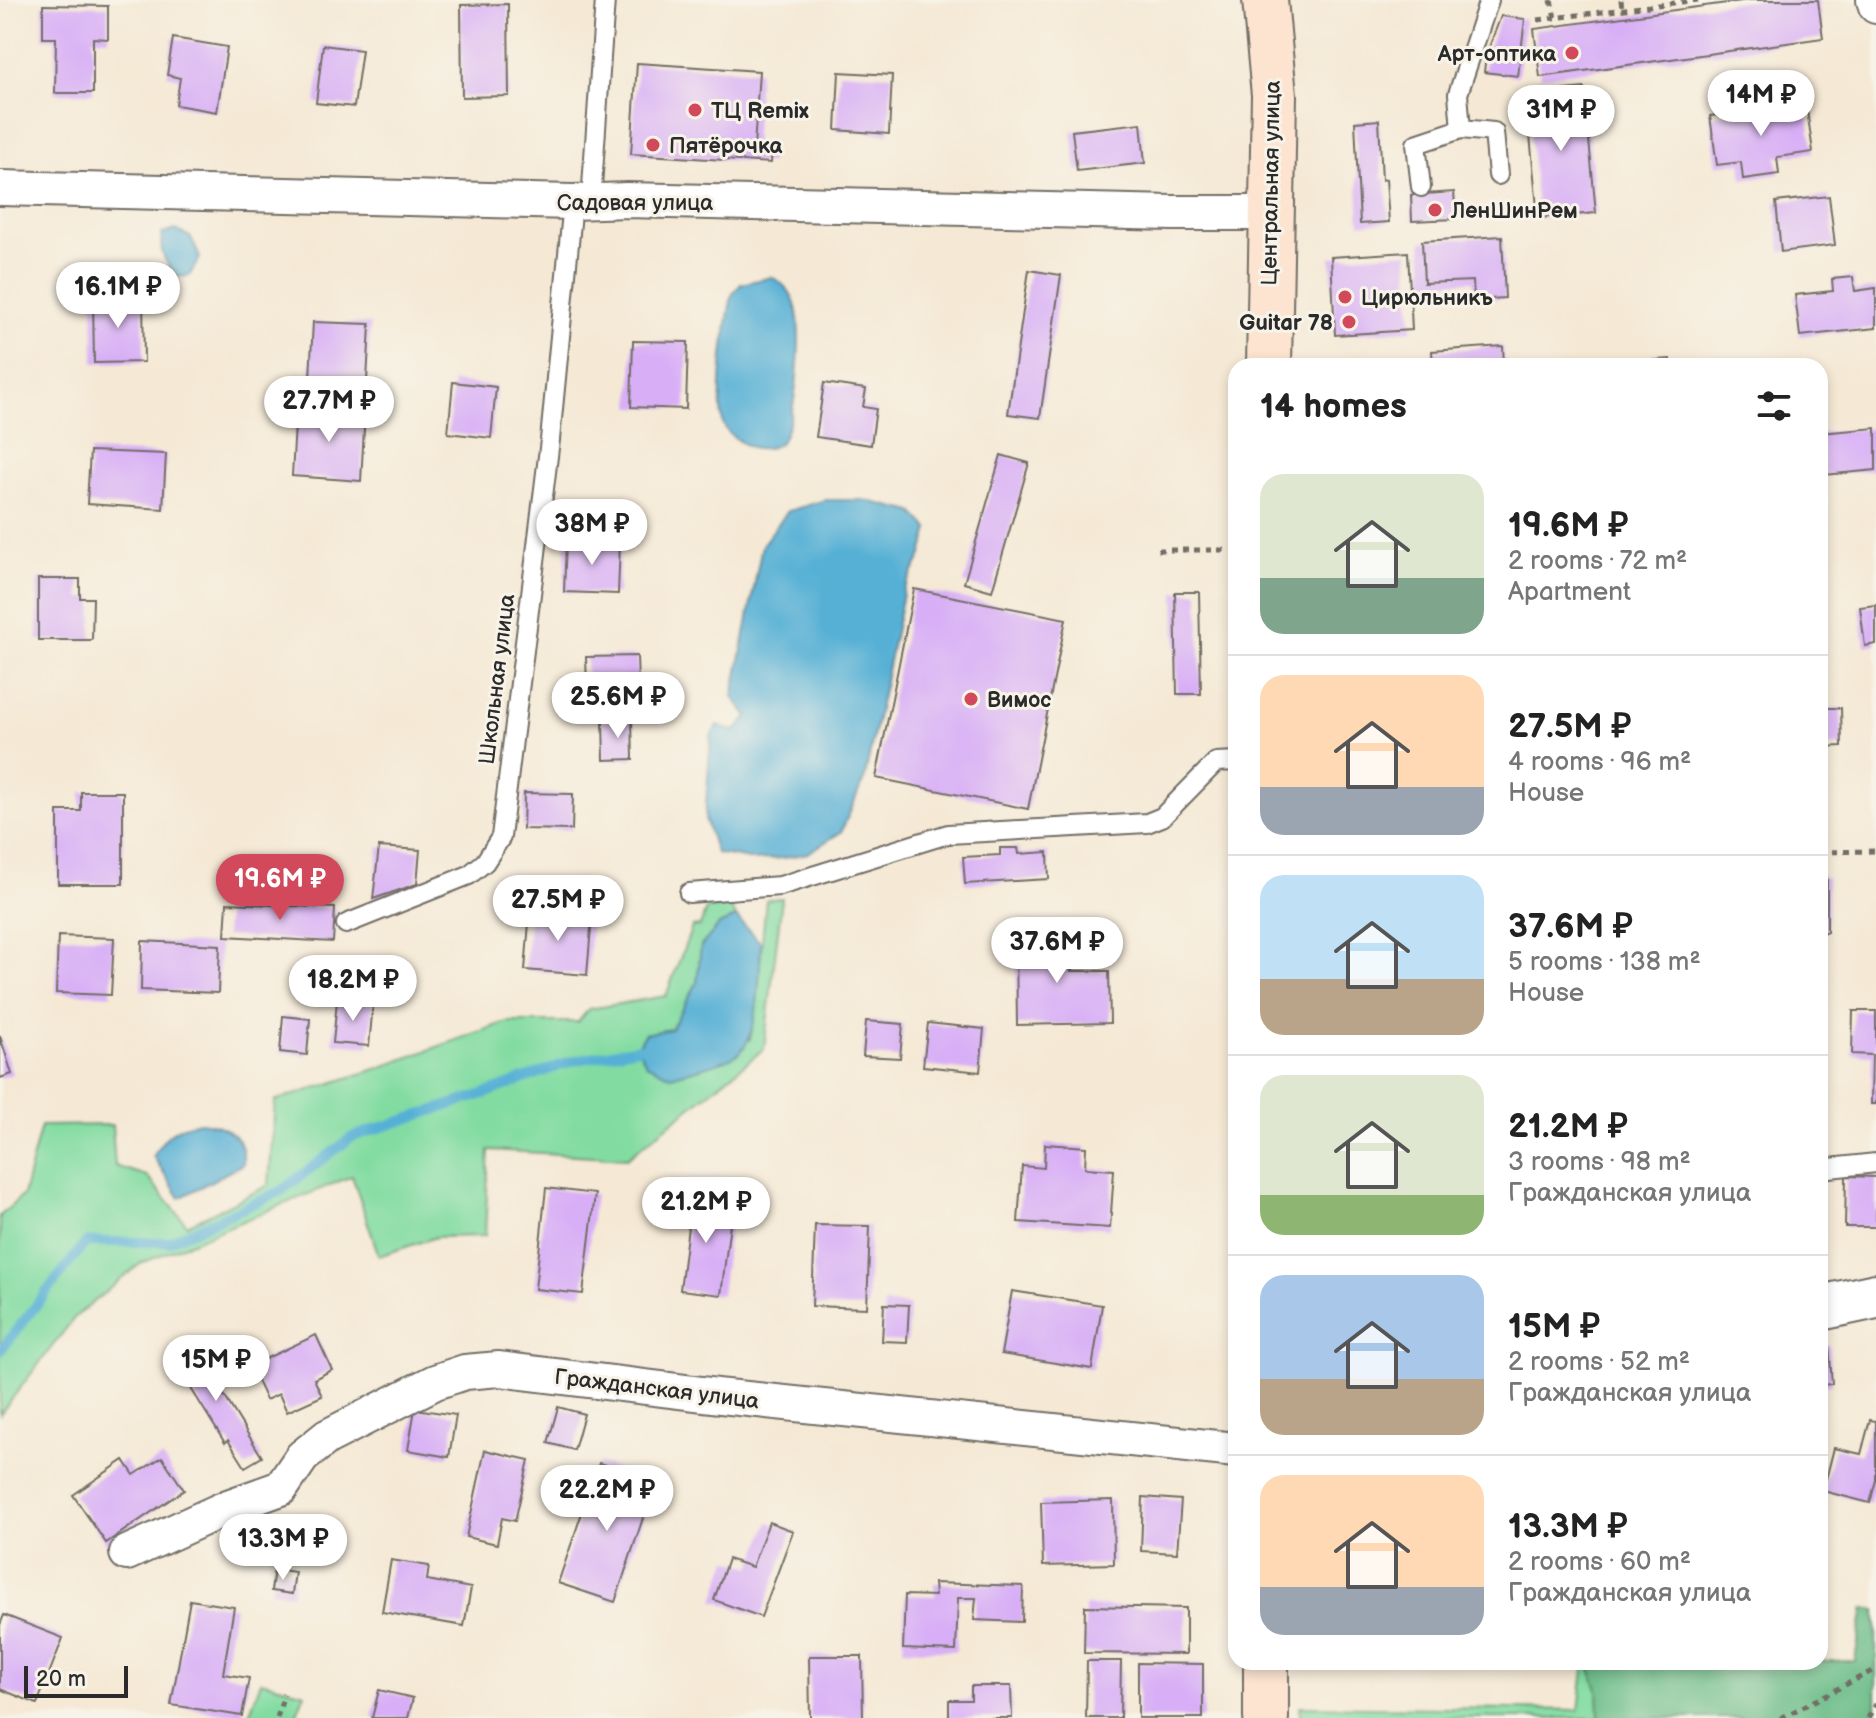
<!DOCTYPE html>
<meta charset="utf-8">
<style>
:root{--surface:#fff;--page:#f6f6f6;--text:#222;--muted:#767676;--line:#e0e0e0;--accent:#d1495b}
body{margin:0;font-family:"Balsamiq Sans",sans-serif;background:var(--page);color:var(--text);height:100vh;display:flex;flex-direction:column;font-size:30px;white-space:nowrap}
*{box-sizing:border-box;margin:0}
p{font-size:26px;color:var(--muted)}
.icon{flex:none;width:44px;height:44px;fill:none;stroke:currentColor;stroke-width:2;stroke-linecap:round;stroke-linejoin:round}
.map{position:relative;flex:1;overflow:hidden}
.details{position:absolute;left:1228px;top:358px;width:600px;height:1312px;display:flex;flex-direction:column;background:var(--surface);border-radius:24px;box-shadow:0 4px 12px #0003}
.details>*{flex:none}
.scale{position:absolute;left:24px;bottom:20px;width:104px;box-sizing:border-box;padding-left:8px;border:4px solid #2b2b2b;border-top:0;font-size:22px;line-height:28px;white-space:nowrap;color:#2b2b2b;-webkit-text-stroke:6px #f7f3e8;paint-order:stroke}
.price{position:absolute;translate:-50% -68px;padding:0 18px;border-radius:28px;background:#fff;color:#222;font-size:26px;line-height:52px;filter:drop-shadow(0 2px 4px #0008)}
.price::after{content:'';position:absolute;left:50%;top:48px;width:24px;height:18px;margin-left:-12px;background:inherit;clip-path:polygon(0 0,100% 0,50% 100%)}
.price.on{background:var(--accent);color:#fff}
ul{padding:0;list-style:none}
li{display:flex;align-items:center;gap:24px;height:200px;padding:0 32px}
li+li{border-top:2px solid var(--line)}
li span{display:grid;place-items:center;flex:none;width:224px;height:160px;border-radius:24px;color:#555}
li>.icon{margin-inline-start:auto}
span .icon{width:96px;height:96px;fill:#fffc;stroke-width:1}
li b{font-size:34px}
h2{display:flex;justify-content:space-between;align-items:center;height:96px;padding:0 32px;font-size:34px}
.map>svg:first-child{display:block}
.green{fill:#82dca1;stroke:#568466;stroke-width:2}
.forest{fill:#69bc87;stroke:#4a7459;stroke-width:2}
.water{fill:#57b0d5;stroke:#416e80;stroke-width:2}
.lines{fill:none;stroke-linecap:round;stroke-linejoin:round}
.stream{stroke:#57b0d5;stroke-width:10}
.building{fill:#d8aff6}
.service-casing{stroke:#726e66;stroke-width:22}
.minor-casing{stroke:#726e66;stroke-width:38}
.tertiary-casing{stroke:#726e66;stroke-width:48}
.secondary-casing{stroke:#726e66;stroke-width:48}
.path{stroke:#726e66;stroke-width:5;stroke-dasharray:6 6;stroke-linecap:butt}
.service{stroke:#fff;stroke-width:18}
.minor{stroke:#fff;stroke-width:34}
.tertiary{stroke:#fff;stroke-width:44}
.secondary{stroke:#fde4d1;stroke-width:44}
.poi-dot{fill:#d1495b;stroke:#f7f3e8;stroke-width:3}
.labels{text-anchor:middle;stroke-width:6;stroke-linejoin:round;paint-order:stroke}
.poi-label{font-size:22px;font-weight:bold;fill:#2b2b2b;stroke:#f7f3e8;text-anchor:start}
.street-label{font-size:22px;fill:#2b2b2b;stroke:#f7f3e8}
</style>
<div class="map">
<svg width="1876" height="1718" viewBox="0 0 1876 1718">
<rect width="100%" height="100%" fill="#f7f3e8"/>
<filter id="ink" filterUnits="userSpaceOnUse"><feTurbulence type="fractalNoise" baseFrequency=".0125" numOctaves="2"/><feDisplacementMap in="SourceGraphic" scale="16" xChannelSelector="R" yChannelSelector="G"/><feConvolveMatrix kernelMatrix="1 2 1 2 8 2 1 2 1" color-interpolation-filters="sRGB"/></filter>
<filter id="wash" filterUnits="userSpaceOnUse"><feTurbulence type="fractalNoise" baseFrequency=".006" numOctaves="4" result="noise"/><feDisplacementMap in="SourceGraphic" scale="32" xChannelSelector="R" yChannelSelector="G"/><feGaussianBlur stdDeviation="1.8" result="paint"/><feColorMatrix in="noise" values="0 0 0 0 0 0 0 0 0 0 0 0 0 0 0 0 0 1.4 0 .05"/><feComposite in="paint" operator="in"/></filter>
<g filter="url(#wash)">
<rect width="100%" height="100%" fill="#f5e9d5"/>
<g class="green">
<polygon points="782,898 764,1049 627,1158 489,1150 485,1236 436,1237 379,1256 352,1176 141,1263 75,1317 0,1414 0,1216 23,1195 41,1126 112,1125 115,1166 147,1176 187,1225 269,1185 275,1101 379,1068 506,1022 578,1022 589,1009 666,996 692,927 700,926 706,909 730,906 736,917 719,925 701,946 697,983 671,1029 644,1034 750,1040 755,1013 766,900"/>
<polygon points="1864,1608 1876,1610 1876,1718 1300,1718 1300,1706 1579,1710 1585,1662 1855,1661"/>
<polygon points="261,1681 305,1693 295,1718 248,1718"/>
</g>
<polygon class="forest" points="1864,1608 1876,1610 1876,1718 1599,1718 1598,1689 1587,1662 1855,1661"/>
<g class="water">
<path d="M 175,230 L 191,237 L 200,258 L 189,276 L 178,277 C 165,263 159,253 162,234 Z"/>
<path d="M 772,277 C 783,284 791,290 795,304 C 804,327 797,424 780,442 C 773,449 761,449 751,447 C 743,444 731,437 726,429 C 713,410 727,320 732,295 L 741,284 Z"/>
<polygon points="825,500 863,500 913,512 929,529 922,555 904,589 865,777 841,832 808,853 784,858 755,860 716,853 705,819 711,736 717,726 736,731 748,716 733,697 762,545 788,511"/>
<path d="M 736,917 L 761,943 C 759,971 761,1039 736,1055 C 723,1064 687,1071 671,1076 L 646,1064 L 638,1048 L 644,1034 L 671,1029 L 697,983 L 701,946 L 719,925 Z"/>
<path d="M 200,1122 C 224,1125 246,1135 243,1164 L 180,1198 L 153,1156 C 164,1136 176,1125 200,1122 Z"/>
</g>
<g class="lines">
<polyline class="stream" points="0,1351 86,1242 168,1242 281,1191 352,1137 484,1094 572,1061 638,1048"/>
</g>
<g id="blocks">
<g class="building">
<polygon points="1749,0 1818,0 1823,38 1540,77 1534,29"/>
<polygon points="508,4 509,96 462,97 461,5"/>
<polygon points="43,5 108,6 108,39 93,38 93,93 55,93 56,38 43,38"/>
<polygon points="1501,16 1525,19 1518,76 1484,72 1486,55"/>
<polygon points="173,38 227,47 217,112 176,105 180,78 167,75"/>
<polygon points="323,45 362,50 354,107 316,103"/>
<polygon points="637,63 759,71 754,148 772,149 771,163 631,154"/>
<polygon points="839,72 892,75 889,134 836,130"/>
<polygon points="1584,88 1596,213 1538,218 1526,94"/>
<polygon points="1806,103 1813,152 1777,157 1779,174 1743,179 1741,162 1717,165 1710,116"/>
<polygon points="1379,120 1382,180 1386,179 1389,222 1360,224 1355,122"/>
<polygon points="1141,123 1145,163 1077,171 1072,131"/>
<polygon points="1454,192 1456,219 1412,221 1411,195"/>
<polygon points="1829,196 1835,245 1781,252 1776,202"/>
<polygon points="1502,236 1505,298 1474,300 1473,281 1424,283 1422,241"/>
<polygon points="1408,252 1412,330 1335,335 1331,257"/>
<polygon points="1029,270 1061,275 1040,418 1008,414"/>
<polygon points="1853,277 1855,291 1876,288 1876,328 1800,336 1795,295 1833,291 1832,279"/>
<polygon points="143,297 144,362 94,363 93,298"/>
<polygon points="313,322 370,324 366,400 309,397"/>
<polygon points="633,341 688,342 686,409 631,407"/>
<polygon points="1503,346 1504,366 1433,366 1432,351"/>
<polygon points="1670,359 1670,366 1641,366 1641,361"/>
<polygon points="453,382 496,387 491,438 448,433"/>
<polygon points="824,383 866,389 863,407 876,409 871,445 816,437"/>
<polygon points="296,407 365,411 361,481 292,476"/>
<polygon points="1876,428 1876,470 1824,475 1820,433"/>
<polygon points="90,451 166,454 163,509 87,504"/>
<polygon points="1001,455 1029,463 992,591 964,583"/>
<polygon points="566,540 620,542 618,594 564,592"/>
<polygon points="38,579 80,579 80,598 93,598 92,640 38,640"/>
<polygon points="914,589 1066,619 1028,809 876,778"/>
<polygon points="1175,592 1199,592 1201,694 1177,694"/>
<polygon points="1876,605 1876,644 1865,646 1860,607"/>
<polygon points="637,656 639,715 588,717 586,657"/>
<polygon points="1820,708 1841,708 1842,746 1820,747"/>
<polygon points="632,720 633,759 604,760 603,721"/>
<polygon points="81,792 123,792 123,884 58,884 58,811 81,811"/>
<polygon points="524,793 573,794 572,830 523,829"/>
<polygon points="379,847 420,850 417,884 373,899"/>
<polygon points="1000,848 1018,848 1019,854 1048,852 1049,879 965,884 963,857 1000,855"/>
<rect x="1820" y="877" width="7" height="55"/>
<polygon points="227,903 335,908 333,942 225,936"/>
<polygon points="530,911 592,916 587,975 525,970"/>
<polygon points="1071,935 1071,971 1109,971 1110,1023 1017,1025 1016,936"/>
<polygon points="58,936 114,938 111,995 56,993"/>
<polygon points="142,941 220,945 218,993 141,990"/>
<polygon points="337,1000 373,1004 369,1046 333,1043"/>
<polygon points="1853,1011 1876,1011 1876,1104 1871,1104 1872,1055 1852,1054"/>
<polygon points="283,1016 310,1019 307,1055 280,1052"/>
<polygon points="866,1021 903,1024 900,1058 863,1056"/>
<polygon points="928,1023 984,1029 980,1072 923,1066"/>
<polygon points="0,1036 12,1074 0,1078"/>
<polygon points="1045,1144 1086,1147 1085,1168 1114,1170 1110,1228 1018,1222 1022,1166 1044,1168"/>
<polygon points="1846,1176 1876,1177 1876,1227 1845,1227"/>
<polygon points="546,1188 595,1194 583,1294 535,1289"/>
<polygon points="692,1195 733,1200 721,1295 680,1290"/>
<polygon points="815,1225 870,1226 867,1308 812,1306"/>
<polygon points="1012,1291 1102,1305 1092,1369 1001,1354"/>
<polygon points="884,1304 909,1305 907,1342 882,1341"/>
<polygon points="316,1335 332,1370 314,1379 322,1396 287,1412 279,1394 266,1400 250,1366"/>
<polygon points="195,1343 217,1377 214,1379 262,1457 245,1467 228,1440 225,1443 172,1358"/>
<polygon points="1820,1345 1829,1345 1832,1384 1820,1385"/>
<polygon points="558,1407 584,1414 574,1450 548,1443"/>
<polygon points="415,1409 456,1415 449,1457 408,1450"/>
<polygon points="1870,1420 1876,1421 1876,1480 1870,1503 1823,1491 1834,1448 1861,1454"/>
<polygon points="485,1450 529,1460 515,1521 502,1518 497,1544 466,1537"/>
<polygon points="162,1457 184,1490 106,1543 73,1495 124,1460 134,1475"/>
<polygon points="599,1463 655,1482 615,1602 558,1583"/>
<polygon points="1143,1497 1181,1500 1177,1553 1141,1551"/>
<polygon points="1113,1500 1114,1564 1043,1566 1041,1502"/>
<polygon points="769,1522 793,1531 761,1617 714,1600 728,1559 752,1567"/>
<polygon points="391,1560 429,1566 427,1580 471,1588 464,1626 382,1612"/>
<polygon points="274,1569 295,1572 292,1594 271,1591"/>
<polygon points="934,1583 1023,1586 1022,1622 974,1620 976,1598 958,1598 956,1651 903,1649 905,1595 935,1596"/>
<polygon points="190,1600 234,1607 223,1674 249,1678 242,1716 171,1705"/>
<polygon points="1085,1606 1186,1608 1186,1654 1084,1653"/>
<polygon points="4,1615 63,1638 37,1704 0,1689 0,1625"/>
<polygon points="809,1656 862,1656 863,1718 810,1718"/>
<polygon points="1087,1661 1121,1661 1120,1718 1086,1718"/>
<polygon points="1138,1663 1203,1664 1203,1718 1138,1718"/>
<polygon points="971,1686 1011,1686 1012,1718 949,1718 949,1700 971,1700"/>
<polygon points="379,1690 413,1698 408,1718 372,1718"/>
</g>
</g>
</g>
<g filter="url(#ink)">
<use href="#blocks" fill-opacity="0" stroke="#726e66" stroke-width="2"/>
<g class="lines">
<defs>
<g id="service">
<polyline points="1489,0 1458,94 1461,129 1494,132 1498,175"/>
<polyline points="1421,187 1416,144 1461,129"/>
<polyline points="591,201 605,0"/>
<polyline points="689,893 780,886 948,834 1147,823 1162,817 1216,762 1236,761"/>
<polyline points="346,924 469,875 485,862 501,837 550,440 573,202"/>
<polyline points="1820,1169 1876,1163"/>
</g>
<g id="minor">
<polyline points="1874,0 1876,6"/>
<polyline points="0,188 573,202 627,200 1173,213 1271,213"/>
<polyline points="127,1553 228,1507 281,1488 302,1457 327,1437 435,1382 465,1372 499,1369 719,1396 1236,1450"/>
</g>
<polyline id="tertiary" points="1820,1308 1876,1296"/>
<g id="secondary">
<polyline points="1265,0 1274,95 1269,366"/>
<polyline points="1266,1718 1266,1662"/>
</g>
</defs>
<use href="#service" class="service-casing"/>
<use href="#minor" class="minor-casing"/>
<use href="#tertiary" class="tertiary-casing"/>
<use href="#secondary" class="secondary-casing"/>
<g class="path">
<polyline points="1551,0 1555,18"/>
<polyline points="1621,0 1622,9"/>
<polyline points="1538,20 1698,0"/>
<polyline points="1158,550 1228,550"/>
<polyline points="1820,852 1876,851"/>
<polyline points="277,1718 284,1694"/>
<polyline points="1781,1718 1876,1669"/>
<polyline points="1868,1718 1876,1704"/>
</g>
<use href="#service" class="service"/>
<use href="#minor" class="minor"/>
<use href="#tertiary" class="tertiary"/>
<use href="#secondary" class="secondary"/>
</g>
</g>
<g class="poi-dot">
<circle cx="1572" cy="53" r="8"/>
<circle cx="695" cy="110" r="8"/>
<circle cx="653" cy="145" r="8"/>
<circle cx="1435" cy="210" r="8"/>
<circle cx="1345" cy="297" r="8"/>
<circle cx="1349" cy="322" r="8"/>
<circle cx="971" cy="699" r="8"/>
</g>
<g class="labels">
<g class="poi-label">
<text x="1556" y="61" text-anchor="end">Арт-оптика</text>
<text x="711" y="118">ТЦ Remix</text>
<text x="669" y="153">Пятёрочка</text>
<text x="1451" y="218">ЛенШинРем</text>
<text x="1361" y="305">Цирюльникъ</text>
<text x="1333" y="330" text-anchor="end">Guitar 78</text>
<text x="987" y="707">Вимос</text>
</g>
<g class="street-label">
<text transform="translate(1270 183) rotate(-89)" y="8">Центральная улица</text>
<text x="635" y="210">Садовая улица</text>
<text transform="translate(496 679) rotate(-83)" y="8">Школьная улица</text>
<text transform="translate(657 1388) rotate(7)" y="8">Гражданская улица</text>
</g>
</g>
</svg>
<div class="scale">20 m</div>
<b class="price" style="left:1761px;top:138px">14M ₽</b>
<b class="price" style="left:1561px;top:153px">31M ₽</b>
<b class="price" style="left:118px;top:330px">16.1M ₽</b>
<b class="price" style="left:329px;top:444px">27.7M ₽</b>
<b class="price" style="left:592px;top:567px">38M ₽</b>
<b class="price" style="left:618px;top:740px">25.6M ₽</b>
<b class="price on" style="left:280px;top:922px">19.6M ₽</b>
<b class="price" style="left:558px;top:943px">27.5M ₽</b>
<b class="price" style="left:1057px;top:985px">37.6M ₽</b>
<b class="price" style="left:353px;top:1023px">18.2M ₽</b>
<b class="price" style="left:706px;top:1245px">21.2M ₽</b>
<b class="price" style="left:216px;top:1403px">15M ₽</b>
<b class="price" style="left:607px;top:1533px">22.2M ₽</b>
<b class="price" style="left:283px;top:1582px">13.3M ₽</b>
<section class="details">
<h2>14 homes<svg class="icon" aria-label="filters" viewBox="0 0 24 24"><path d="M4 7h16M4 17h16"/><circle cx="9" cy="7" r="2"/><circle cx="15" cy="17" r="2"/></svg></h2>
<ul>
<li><span style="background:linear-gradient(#dfe7d0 65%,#7fa58c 0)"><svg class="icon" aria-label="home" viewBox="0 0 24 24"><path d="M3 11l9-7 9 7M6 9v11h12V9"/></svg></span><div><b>19.6M ₽</b><p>2 rooms · 72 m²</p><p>Apartment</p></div></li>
<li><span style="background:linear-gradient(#ffd9b3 70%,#9aa5b1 0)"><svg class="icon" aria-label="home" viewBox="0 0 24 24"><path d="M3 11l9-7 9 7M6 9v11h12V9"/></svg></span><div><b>27.5M ₽</b><p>4 rooms · 96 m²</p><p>House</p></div></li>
<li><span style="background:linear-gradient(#bfe0f5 65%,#b9a48a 0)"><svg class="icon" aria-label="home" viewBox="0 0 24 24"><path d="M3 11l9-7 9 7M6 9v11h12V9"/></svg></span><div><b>37.6M ₽</b><p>5 rooms · 138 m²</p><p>House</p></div></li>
<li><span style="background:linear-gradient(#dfe7d0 75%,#8fb573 0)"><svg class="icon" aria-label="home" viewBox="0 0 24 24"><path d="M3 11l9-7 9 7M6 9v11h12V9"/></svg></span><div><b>21.2M ₽</b><p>3 rooms · 98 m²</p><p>Гражданская улица</p></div></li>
<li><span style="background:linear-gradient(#a9c7e8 65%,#b9a48a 0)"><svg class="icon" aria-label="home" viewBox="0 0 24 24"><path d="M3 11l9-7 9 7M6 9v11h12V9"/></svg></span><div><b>15M ₽</b><p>2 rooms · 52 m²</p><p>Гражданская улица</p></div></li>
<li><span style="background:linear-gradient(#ffd9b3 70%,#9aa5b1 0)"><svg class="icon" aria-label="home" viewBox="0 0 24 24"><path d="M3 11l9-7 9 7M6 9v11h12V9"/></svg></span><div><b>13.3M ₽</b><p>2 rooms · 60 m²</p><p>Гражданская улица</p></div></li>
</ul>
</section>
</div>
